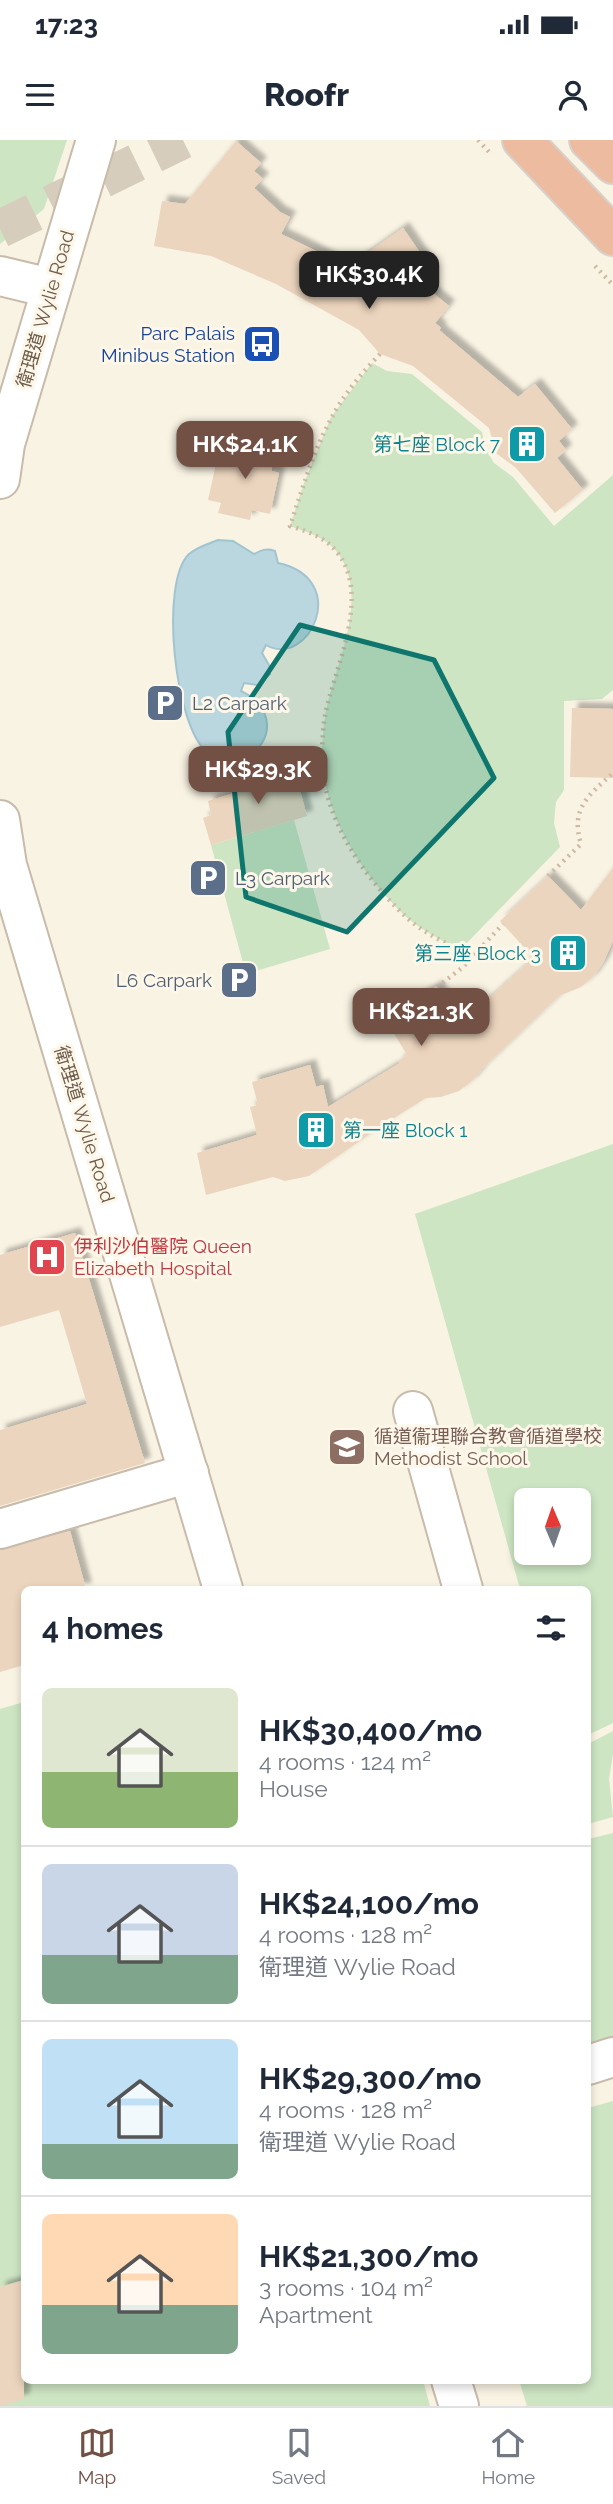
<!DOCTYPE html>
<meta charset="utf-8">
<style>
:root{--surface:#fff;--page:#f2f2f3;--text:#1f2937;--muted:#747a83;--line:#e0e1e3;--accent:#725044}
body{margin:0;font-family:Raleway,"Noto Sans TC",sans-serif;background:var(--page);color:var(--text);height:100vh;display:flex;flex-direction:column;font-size:26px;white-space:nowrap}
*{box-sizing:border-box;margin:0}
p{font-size:23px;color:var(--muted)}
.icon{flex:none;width:38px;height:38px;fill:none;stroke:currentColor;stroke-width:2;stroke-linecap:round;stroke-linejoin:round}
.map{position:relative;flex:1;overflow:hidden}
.details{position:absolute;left:21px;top:1446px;width:570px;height:798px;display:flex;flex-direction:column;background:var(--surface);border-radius:10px;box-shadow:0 4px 10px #0003}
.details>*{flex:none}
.needle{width:46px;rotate:358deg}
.tools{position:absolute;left:514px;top:1348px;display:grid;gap:14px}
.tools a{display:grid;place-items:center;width:77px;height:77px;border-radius:10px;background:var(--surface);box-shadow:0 4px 10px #0003;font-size:35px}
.price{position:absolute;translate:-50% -60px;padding:0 16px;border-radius:14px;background:var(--accent);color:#fff;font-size:23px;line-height:46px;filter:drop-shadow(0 2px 4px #0008)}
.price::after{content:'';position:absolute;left:50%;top:42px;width:21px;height:16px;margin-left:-10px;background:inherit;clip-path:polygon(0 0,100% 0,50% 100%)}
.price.on{background:#222;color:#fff}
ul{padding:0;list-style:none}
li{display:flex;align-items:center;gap:21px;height:175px;padding:0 21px}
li+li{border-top:2px solid var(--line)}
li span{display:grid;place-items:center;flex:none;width:196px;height:140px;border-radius:10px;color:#555}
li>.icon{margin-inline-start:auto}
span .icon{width:84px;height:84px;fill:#fffc;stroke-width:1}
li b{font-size:30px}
h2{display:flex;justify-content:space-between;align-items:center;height:84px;padding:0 21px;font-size:30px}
.status{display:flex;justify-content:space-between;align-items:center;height:49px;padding:0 35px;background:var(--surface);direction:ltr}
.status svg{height:19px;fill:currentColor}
header{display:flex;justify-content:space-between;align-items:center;height:91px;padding:0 21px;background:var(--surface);font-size:32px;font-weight:800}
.dock{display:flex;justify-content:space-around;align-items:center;height:98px;border-top:2px solid var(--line);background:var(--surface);font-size:19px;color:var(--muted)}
.dock a{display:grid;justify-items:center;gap:4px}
.dock .on{color:var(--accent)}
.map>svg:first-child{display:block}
.green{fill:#cde5c3;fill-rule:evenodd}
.water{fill:#bad7e0;stroke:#a1c4d1;stroke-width:2}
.building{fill:#ecd5be;filter:url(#shadow)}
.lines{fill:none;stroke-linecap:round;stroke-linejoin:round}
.highway-tunnel{stroke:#d6cdbd;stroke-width:38;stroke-dasharray:38 19;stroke-linecap:butt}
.minor-casing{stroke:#c8bbab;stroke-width:42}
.highway-casing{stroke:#d6d1cd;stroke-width:42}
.path{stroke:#d0b8a1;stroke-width:4.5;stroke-dasharray:2 5;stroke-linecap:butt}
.minor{stroke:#fff;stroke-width:38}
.highway{stroke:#edbca0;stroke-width:38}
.marked{fill:#0f766e;fill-opacity:0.2;stroke:#0f766e;stroke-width:5;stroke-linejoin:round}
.labels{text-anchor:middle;stroke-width:6;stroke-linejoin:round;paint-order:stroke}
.street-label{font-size:19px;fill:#6e5c4c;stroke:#fdf7e9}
.transit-label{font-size:19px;fill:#164399;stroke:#fdf7e9;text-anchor:end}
.culture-label{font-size:19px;fill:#0d838f;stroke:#fdf7e9;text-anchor:end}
.service-label{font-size:19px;fill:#4e5e75;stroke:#fdf7e9;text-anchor:start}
.health-label{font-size:19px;fill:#be3a42;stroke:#fdf7e9;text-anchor:start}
.education-label{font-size:19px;fill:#785e54;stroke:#fdf7e9;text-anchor:start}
</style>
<div class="status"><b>17:23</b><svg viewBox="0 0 49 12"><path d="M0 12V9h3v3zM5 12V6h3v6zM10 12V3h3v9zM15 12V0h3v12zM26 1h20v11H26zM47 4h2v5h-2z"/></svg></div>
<header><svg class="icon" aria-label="menu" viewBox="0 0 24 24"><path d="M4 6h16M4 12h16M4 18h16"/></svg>Roofr<svg class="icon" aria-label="person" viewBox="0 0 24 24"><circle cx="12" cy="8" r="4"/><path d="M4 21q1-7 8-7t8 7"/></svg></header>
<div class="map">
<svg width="613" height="2266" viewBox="0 0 613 2266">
<defs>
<filter id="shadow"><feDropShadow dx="6" dy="-6" stdDeviation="2" flood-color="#0004"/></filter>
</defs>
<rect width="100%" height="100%" fill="#f9f3e3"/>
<g class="green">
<polygon points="0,0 67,0 44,69 0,104"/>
<path d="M 372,223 L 387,231 L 412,234 L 482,292 L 485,307 L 494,323 L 513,337 L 554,386 L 613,335 L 613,550 L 602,559 L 564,561 L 564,650 L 556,662 L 554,683 L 560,707 L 460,810 C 441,800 421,790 405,776 C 361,734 320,671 322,608 C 323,598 323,586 325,576 C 333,528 373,456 336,411 C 325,397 306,392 290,386 L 304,343 L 331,277 Z"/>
<polygon points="294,680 330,809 246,834 211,705"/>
<path d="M 613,1004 L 613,1583 L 588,1595 L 588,1449 L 520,1449 L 415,1074 ZM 527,1360 L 579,1360 L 579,1412 L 527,1412 Z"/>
<polygon points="24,1562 24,2240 423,2240 430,2266 0,2266 0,1569"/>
<polygon points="613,1591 613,1614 609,1639 613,1677 588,1684 588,1604"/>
<polygon points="613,1693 613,1899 588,1907 588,1699"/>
<polygon points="613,1961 613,2266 527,2266 519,2240 588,2240 588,1968"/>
</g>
<path class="water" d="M 218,400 L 233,401 L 254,414 C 262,410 266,408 275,411 L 278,423 C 352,439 309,529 266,505 L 262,513 L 269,525 L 270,534 L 258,545 L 244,543 L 241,551 C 261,560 275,581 262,603 C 256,613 244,621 232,621 C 224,621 213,617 207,612 C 175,587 159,443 189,414 C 197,407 208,404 218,400 Z"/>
<g class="building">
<polygon points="236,1 261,23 254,31 263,39 254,48 280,72 290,77 281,94 310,108 348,127 403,88 425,120 407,132 449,166 435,183 441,188 439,190 518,257 535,244 572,289 559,301 566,310 557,318 583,350 555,373 516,328 496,313 489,288 413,226 380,214 359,190 276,144 211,116 154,106 162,61 185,64"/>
<polygon points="252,298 264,301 268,305 272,331 279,333 270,374 252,370 250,380 218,373 221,363 208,360 217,319 229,322 245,301"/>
<polygon points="572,568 613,569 613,638 570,637"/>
<polygon points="286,620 293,621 303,629 304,644 300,651 307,676 211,705 203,678 211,675 208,661 267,643 274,628"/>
<polygon points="613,728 613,801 603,823 593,837 581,847 559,856 482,929 473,940 459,951 441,957 426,958 383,985 309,1036 285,1041 273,1037 206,1055 197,1013 257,995 250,967 258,965 252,942 310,925 316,947 323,945 328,967 400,923 398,921 407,915 384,877 437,846 461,884 526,825 524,824 532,816 500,781 548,736 581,770"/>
<polygon points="75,1093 145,1323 0,1366 0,1290 87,1264 59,1170 0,1187 0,1115"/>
<polygon points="70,1391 86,1449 24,1449 24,1525 0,1532 0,1410"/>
<polygon points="24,2140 24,2259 0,2266 0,2147"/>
</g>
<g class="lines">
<polyline class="highway-tunnel" points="0,89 183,0"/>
<defs>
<g id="minor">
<polyline points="0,136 50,148"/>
<polyline points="0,339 5,304 96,0"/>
<polyline points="0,680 7,725 223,1449"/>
<polyline points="413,1271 463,1449"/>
<polyline points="0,1389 189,1333"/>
<polyline points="588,1925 613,1917"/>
<polyline points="451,2240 459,2266"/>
</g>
<g id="highway">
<polyline points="522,0 613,96"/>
<polyline points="589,0 613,24"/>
</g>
</defs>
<use href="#minor" class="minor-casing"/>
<use href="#highway" class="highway-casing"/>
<g class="path">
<polyline points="478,0 489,12"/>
<polyline points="595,126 613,145"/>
<path d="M 380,214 C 362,233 343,255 331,279 C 313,312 302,350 290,386 C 306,391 325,397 336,411 C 373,455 334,528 325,576 C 323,586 323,597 322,608 C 319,672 360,733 405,776 C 424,794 450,805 474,817"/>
<path d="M 548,736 L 581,704 C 570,668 589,655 613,633"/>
<polyline points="437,847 462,828 503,784"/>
</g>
<use href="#minor" class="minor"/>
<use href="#highway" class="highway"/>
</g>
<path class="marked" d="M 300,485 L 434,520 L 494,638 L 347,792 L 246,757 L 228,592 Z"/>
<defs>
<symbol id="bus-square" viewBox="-11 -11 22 22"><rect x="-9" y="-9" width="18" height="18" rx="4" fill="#1a4fb4" stroke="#fdf7e9"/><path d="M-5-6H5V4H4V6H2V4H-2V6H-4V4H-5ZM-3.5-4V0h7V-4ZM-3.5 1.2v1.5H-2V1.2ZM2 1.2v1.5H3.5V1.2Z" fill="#fff"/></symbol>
<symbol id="building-square" viewBox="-11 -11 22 22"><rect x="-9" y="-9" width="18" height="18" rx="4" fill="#0f9aa8" stroke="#fdf7e9"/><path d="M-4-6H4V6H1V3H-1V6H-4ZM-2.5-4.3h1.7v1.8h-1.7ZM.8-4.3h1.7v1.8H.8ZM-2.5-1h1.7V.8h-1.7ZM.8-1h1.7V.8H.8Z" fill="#fff"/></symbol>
<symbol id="parking-square" viewBox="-11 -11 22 22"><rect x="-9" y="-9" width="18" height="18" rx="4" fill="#5c6f8a" stroke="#fdf7e9"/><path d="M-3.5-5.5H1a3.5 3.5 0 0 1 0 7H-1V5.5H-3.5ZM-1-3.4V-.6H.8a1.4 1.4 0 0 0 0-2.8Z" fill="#fff"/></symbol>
<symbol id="hospital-square" viewBox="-11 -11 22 22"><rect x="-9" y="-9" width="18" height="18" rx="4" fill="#e0444e" stroke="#fdf7e9"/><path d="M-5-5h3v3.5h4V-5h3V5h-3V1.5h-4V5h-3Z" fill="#fff"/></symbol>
<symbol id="school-square" viewBox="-11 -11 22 22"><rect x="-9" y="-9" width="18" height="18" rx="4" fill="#8d6e63" stroke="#fdf7e9"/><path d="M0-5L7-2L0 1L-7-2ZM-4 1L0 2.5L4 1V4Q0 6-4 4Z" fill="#fff"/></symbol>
</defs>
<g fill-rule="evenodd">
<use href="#bus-square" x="240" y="182" width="44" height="44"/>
<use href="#building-square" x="505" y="282" width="44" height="44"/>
<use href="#parking-square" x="143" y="541" width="44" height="44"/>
<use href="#parking-square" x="186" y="716" width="44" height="44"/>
<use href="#building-square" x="546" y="791" width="44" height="44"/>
<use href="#parking-square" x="217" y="818" width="44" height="44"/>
<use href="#building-square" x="294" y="968" width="44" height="44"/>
<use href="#hospital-square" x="25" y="1095" width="44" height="44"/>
<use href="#school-square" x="325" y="1285" width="44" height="44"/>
</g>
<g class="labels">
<g class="street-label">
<text transform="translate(45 169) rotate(-74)" y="7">衛理道 Wylie Road</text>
<text transform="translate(85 984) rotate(73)" y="7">衛理道 Wylie Road</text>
</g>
<g class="transit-label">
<text x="235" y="200">Parc Palais<tspan x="235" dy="22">Minibus Station</tspan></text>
</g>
<g class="culture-label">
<text x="500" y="311">第七座 Block 7</text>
<text x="541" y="820">第三座 Block 3</text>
<text x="343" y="997" text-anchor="start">第一座 Block 1</text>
</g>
<g class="service-label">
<text x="192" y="570">L2 Carpark</text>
<text x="235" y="745">L3 Carpark</text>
<text x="212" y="847" text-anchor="end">L6 Carpark</text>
</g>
<g class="health-label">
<text x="74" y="1113">伊利沙伯醫院 Queen<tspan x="74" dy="22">Elizabeth Hospital</tspan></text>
</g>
<g class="education-label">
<text x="374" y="1303">循道衞理聯合教會循道學校<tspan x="374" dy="22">Methodist School</tspan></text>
</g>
</g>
</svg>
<div class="tools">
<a><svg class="needle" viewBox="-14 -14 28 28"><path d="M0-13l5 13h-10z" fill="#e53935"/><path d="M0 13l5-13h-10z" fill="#747a83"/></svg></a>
</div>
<b class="price on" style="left:369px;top:171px">HK$30.4K</b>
<b class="price" style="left:245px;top:341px">HK$24.1K</b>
<b class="price" style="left:258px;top:666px">HK$29.3K</b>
<b class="price" style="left:421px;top:908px">HK$21.3K</b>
<section class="details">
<h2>4 homes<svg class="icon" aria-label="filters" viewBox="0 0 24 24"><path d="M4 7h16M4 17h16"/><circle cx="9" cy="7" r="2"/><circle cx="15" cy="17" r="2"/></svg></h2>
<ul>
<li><span style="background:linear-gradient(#dfe7d0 60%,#8fb573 0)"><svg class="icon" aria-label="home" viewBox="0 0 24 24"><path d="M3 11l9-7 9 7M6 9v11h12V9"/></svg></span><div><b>HK$30,400/mo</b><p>4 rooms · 124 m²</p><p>House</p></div></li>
<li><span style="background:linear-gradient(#c9d6e8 65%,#7fa58c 0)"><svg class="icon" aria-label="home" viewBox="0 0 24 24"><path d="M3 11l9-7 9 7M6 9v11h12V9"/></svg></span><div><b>HK$24,100/mo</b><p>4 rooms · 128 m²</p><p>衛理道 Wylie Road</p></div></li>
<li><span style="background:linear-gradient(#bfe0f5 75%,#7fa58c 0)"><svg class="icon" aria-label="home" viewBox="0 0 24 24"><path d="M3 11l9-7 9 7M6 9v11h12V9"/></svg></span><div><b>HK$29,300/mo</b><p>4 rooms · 128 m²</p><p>衛理道 Wylie Road</p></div></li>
<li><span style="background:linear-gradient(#ffd9b3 65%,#7fa58c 0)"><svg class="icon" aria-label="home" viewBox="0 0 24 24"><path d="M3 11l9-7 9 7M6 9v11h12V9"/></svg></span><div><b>HK$21,300/mo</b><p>3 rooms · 104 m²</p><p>Apartment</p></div></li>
</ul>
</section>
</div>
<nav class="dock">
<a class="on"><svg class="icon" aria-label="map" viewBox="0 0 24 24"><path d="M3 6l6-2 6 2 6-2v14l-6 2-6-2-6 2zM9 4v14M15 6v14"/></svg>Map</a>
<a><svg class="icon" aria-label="saved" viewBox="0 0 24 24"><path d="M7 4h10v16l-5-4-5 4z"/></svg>Saved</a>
<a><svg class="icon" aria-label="home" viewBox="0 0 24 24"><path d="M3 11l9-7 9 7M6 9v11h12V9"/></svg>Home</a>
</nav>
